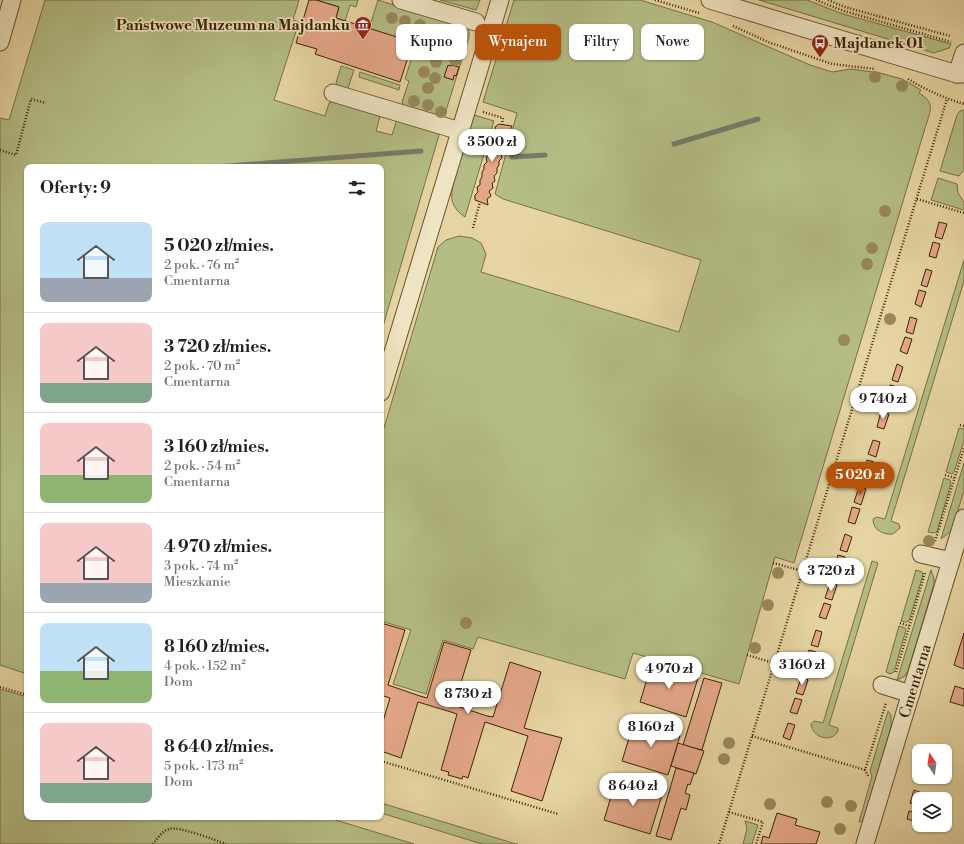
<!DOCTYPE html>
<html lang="pl">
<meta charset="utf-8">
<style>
:root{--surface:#fff;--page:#f6f6f6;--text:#222;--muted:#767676;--line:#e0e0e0;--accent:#b45309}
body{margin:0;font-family:"Libre Bodoni",serif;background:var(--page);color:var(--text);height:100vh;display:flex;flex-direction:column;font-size:15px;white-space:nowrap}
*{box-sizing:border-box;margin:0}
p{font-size:13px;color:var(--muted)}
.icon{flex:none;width:22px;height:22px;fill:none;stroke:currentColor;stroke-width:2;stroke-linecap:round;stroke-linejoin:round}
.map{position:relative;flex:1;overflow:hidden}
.panel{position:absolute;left:24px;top:164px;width:360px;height:656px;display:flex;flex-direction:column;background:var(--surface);border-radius:8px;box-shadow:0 1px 3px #0004}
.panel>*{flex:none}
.banner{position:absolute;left:396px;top:24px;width:380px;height:36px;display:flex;gap:8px}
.needle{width:26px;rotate:347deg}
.fabs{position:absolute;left:912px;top:744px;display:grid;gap:8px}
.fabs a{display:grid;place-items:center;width:40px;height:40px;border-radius:8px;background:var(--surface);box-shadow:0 1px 3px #0004;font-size:20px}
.price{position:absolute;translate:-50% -34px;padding:0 9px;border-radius:14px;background:#fff;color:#222;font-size:13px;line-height:26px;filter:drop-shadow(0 1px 2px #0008)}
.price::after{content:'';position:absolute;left:50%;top:24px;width:12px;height:9px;margin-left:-6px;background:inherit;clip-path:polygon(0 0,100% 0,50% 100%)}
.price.on{background:var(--accent);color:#fff}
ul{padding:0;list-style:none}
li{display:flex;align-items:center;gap:12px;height:100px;padding:0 16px}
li+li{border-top:1px solid var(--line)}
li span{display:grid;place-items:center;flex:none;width:112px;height:80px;border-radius:8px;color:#555}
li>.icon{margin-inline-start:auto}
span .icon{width:48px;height:48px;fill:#fffc;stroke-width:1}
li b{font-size:17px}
h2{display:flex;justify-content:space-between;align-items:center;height:48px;padding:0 16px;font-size:17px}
.pill{padding:0 14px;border-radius:8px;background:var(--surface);box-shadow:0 1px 3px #0004;font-size:14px;line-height:36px}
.pill.on{background:var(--accent);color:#fff}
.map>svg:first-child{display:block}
.green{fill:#b4bd85;stroke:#787144}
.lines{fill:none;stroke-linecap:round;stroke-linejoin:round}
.stream{stroke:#737d69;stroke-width:5}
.building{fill:#e4a78a;stroke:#3b2503}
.minor-casing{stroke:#66512b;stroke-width:19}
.path{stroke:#3b2503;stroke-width:2.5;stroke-dasharray:1 2;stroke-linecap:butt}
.minor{stroke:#efe4c3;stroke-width:17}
.tree{fill:#98895d}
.labels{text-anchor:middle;stroke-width:3.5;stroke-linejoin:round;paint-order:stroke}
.poi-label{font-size:15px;font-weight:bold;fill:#3b2503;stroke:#efe4c3;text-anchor:end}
.street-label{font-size:15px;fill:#3b2503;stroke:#efe4c3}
</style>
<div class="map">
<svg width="964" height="844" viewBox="0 0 964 844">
<rect width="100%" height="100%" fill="#e6d5a2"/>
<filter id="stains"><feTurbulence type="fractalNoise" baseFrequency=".005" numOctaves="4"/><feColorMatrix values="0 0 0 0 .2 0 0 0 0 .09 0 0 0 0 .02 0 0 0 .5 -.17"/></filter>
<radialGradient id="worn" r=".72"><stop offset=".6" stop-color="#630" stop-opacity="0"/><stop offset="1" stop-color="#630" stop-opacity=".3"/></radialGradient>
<g class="green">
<polygon points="45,0 299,0 293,20 299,22 274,100 325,116 329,103 336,100 381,113 376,131 392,135 397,119 436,131 439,135 381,333 381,167 27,167 27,674 0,665 0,118 9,120"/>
<polygon points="317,0 358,0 356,7 350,5 345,21 336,18 339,7"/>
<polygon points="378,0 469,28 469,37 444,117 440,119 404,108 402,102 409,81 405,79 416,44 369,29"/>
<polygon points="440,0 480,0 476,10"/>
<path d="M 514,0 L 640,0 L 712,22 L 810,65 L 832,72 L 851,69 L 880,73 L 902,79 L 921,90 L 919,93 C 935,103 931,109 926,125 L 794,563 L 775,557 L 739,684 L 633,653 L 625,679 L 478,637 L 473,649 L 443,640 L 426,694 L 393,684 L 411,630 L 381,621 L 381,438 L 438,247 L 446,240 L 459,236 L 472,238 L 481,243 L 486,254 L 481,272 L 679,332 L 701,260 L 503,199 L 495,194 L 517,113 L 483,102 Z"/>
<polygon points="759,0 807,0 843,14 951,44 949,48 934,53"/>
<polygon points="341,66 354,70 347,91 340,89 336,83"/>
<polygon points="360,72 400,85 399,90 359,77"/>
<polygon points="964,110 964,170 959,176 940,171 957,115 960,111"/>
<path d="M 474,115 L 494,121 L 465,217 C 459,213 454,208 452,200 C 449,184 469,133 474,115 Z"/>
<polygon points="938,178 957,184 958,193 964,202 964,210 931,200"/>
<path d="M 964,260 L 964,281 L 891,521 L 899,524 L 900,528 L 893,534 C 883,535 873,530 873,519 L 877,517 L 885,519 Z"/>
<polygon points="959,428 964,429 964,441 954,472 952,474 946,472"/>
<polygon points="964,463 964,491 953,526 951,531 941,539"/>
<polygon points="944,478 950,480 951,483 937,532 933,533 928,532"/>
<path d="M 872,561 L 878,563 L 829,725 L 838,728 L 838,731 C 831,744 812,737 811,724 L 814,721 L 823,723 Z"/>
<polygon points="916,570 922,572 923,575 909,621 906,622 901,621"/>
<polygon points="931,570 934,578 934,584 908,671 905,676 897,680"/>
<polygon points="899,626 905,628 906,630 894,672 890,674 886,672"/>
<polygon points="0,689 27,697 27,817 326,817 414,844 0,844"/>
<polygon points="888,711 891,715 891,727 863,821 859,822 872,776 870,771"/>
<polygon points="381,803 516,844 518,844 482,844 381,813"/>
<polygon points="745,821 758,825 752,844 743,844 747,829"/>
</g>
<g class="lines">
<g class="stream">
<polyline points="674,144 758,119"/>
<polyline points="512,157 545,155"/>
<polyline points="216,167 421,151"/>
</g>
</g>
<g class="building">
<polygon points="309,0 316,0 339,7 336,18 413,42 400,82 315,54 317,49 296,43"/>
<polygon points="448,65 451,66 451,65 459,67 456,76 454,75 453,80 444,77"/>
<polygon points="499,124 512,126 506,138 506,143 504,146 504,150 501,153 502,158 499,161 499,165 497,168 497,173 494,176 495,181 492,183 493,188 489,191 491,196 487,199 488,205 475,200 475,195 478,192 477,187 480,185 480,180 482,177 482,172 484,169 484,165 487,162 486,157 489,155 488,150 491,147 491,143 494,139 492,134 496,132 495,127"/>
<polygon points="939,222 947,224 942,239 935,237"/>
<polygon points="933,242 940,244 936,258 929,256"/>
<polygon points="926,269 932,271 927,287 921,285"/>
<polygon points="919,290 926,292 921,307 915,304"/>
<polygon points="910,317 917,319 913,334 906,332"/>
<polygon points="905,337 912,339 907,354 900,351"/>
<polygon points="897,364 903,367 898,382 892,380"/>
<polygon points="890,385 897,387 893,401 886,399"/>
<polygon points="881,412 889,414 884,429 877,427"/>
<polygon points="873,440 880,442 876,457 868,454"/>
<polygon points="867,460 874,462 870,477 863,475"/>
<polygon points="859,487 866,489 861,505 854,502"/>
<polygon points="852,507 860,509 855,524 848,522"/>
<polygon points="845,534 852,537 847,552 840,550"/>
<polygon points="838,555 845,557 840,572 833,570"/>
<polygon points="830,583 837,585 832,600 825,598"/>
<polygon points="824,603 831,605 826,619 819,617"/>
<polygon points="381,623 405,630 388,685 420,696 427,698 444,642 471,650 454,705 487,716 493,717 510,662 541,672 524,728 562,738 542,801 511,791 528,736 485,722 468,778 463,776 462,779 448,775 449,772 441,770 457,714 451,712 418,702 401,758 381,751 381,728 390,698 381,695"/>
<polygon points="816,630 822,632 818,647 811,645"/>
<polygon points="964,633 964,669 954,665"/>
<polygon points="809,650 816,652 811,667 805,665"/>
<polygon points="652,663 698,678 686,717 640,702"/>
<polygon points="704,678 722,683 702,750 683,745"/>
<polygon points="801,678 808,680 803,695 796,693"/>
<polygon points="955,686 964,689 964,706 950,702"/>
<polygon points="795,698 802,700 797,714 790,712"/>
<polygon points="634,722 680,736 668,775 622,761"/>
<polygon points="788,723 795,725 790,740 783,737"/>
<polygon points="678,743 704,751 696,774 671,766"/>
<polygon points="676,768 694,773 690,785 688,784 685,793 690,795 686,810 681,808 671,840 656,836"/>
<polygon points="616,780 662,795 650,834 604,820"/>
<polygon points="914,790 927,795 926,799 919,799 919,806 910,803"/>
<polygon points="909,811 919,814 919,822 907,819"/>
<polygon points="777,813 797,819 795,825 820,832 816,844 761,844 763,836 769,838"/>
</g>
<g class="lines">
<defs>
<g id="minor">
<polyline points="401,0 476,22"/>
<polyline points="710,0 957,74 964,74"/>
<polyline points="0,42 12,0"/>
<polyline points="957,74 964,53"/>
<polyline points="333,93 460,131"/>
<polyline points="381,392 500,0"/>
<polyline points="921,554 951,561"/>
<polyline points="882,685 911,694"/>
<polyline points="865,844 964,518"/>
</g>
</defs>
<use href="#minor" class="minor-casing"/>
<g class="path">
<polyline points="655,0 699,13"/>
<polyline points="816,0 844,11 951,42"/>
<polyline points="828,0 845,7 950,36"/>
<polyline points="733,26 768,42 832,64 875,69"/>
<path d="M 908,79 C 926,90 944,98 964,104"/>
<polyline points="483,112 503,118 502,124"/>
<polyline points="0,150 16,155 31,99 46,103"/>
<polyline points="917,199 964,213"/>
<polyline points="473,228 480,202"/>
<polyline points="960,425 964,426"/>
<polyline points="945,475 955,478"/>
<polyline points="935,541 964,448"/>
<polyline points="773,563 803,571"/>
<polyline points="900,623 909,626"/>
<polyline points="747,655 774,663"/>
<polyline points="896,672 925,573"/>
<polyline points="0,687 27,695"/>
<polyline points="752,736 865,770"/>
<polyline points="381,761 558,814"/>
<polyline points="868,776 865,770 886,703"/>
<polyline points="729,812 763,822 756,844"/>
<path d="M 153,844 C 157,839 162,831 169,829 C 179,826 215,840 226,844"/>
<polyline points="719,844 947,99"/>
</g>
<use href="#minor" class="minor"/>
</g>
<g class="tree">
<circle cx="392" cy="18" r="6"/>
<circle cx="405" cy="21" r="6"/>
<circle cx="420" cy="25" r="6"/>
<circle cx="430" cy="50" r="6"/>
<circle cx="446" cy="51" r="6"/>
<circle cx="455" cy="60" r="6"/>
<circle cx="436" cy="62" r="6"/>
<circle cx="424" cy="72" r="6"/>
<circle cx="875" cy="77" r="6"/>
<circle cx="435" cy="78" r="6"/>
<circle cx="902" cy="86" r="6"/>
<circle cx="428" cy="88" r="6"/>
<circle cx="414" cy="101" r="6"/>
<circle cx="428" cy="105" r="6"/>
<circle cx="441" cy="112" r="6"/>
<circle cx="885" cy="211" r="6"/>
<circle cx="872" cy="248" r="6"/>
<circle cx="867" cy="264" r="6"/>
<circle cx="890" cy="319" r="6"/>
<circle cx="844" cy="340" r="6"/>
<circle cx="929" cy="541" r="6"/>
<circle cx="778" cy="573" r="6"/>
<circle cx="768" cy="605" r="6"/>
<circle cx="466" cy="623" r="6"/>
<circle cx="755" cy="648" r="6"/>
<circle cx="729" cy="743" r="6"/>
<circle cx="724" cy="759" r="6"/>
<circle cx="827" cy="802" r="6"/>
<circle cx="770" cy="804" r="6"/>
<circle cx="851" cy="806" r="6"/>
<circle cx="840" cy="829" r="6"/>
</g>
<defs>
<symbol id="museum-pin" viewBox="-11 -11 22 30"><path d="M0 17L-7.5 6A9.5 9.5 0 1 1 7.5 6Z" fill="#8f2418" stroke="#efe4c3"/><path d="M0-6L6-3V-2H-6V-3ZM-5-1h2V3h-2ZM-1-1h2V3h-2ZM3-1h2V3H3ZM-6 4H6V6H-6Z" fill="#fff"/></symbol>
<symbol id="bus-pin" viewBox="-11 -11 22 30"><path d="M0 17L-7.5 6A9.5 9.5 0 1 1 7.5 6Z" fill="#8f2418" stroke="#efe4c3"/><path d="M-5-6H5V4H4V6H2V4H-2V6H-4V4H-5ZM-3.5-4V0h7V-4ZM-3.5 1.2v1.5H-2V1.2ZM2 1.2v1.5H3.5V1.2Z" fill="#fff"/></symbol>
</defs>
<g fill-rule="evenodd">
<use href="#museum-pin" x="353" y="15" width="20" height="27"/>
<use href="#bus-pin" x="810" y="33" width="20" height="27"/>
</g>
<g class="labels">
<g class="poi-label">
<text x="350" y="30">Państwowe Muzeum na Majdanku</text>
<text x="833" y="48" text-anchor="start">Majdanek 01</text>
</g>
<g class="street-label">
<text transform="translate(915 681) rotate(-73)" y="5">Cmentarna</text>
</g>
</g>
<rect width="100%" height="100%" filter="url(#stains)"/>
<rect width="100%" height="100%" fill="url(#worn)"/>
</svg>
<div class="fabs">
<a><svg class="needle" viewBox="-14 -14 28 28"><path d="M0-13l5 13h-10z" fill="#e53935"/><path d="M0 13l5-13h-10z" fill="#767676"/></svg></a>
<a><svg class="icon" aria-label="layers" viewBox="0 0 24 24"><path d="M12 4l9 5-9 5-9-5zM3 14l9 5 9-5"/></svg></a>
</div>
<b class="price" style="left:492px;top:163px">3 500 zł</b>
<b class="price" style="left:883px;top:420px">9 740 zł</b>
<b class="price on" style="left:860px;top:496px">5 020 zł</b>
<b class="price" style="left:831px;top:592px">3 720 zł</b>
<b class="price" style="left:802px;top:686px">3 160 zł</b>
<b class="price" style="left:669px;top:690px">4 970 zł</b>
<b class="price" style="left:468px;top:715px">8 730 zł</b>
<b class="price" style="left:651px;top:748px">8 160 zł</b>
<b class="price" style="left:633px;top:807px">8 640 zł</b>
<div class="banner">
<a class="pill">Kupno</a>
<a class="pill on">Wynajem</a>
<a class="pill">Filtry</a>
<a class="pill">Nowe</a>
</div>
<section class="panel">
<h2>Oferty: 9<svg class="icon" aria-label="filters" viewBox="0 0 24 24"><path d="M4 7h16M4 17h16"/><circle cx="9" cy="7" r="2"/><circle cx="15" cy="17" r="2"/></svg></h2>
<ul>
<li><span style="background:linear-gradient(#bfe0f5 70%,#9aa5b1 0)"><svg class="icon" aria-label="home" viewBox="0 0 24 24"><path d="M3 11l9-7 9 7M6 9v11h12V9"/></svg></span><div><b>5 020 zł/mies.</b><p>2 pok. · 76 m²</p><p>Cmentarna</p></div></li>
<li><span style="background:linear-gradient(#f6c9c9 75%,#7fa58c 0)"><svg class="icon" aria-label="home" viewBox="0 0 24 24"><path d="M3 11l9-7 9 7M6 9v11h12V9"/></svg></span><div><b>3 720 zł/mies.</b><p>2 pok. · 70 m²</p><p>Cmentarna</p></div></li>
<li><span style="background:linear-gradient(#f6c9c9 65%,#8fb573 0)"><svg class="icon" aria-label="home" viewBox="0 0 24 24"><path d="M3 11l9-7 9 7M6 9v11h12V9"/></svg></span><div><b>3 160 zł/mies.</b><p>2 pok. · 54 m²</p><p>Cmentarna</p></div></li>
<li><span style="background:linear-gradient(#f6c9c9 75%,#9aa5b1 0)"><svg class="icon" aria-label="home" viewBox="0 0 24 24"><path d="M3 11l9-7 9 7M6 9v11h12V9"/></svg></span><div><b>4 970 zł/mies.</b><p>3 pok. · 74 m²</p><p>Mieszkanie</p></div></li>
<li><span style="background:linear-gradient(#bfe0f5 60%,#8fb573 0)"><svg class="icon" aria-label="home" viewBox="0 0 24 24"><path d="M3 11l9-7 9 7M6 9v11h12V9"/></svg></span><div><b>8 160 zł/mies.</b><p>4 pok. · 152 m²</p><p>Dom</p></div></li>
<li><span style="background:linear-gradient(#f6c9c9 75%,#7fa58c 0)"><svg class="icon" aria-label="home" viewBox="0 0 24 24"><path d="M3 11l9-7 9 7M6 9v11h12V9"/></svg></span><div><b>8 640 zł/mies.</b><p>5 pok. · 173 m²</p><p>Dom</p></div></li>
</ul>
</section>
</div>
